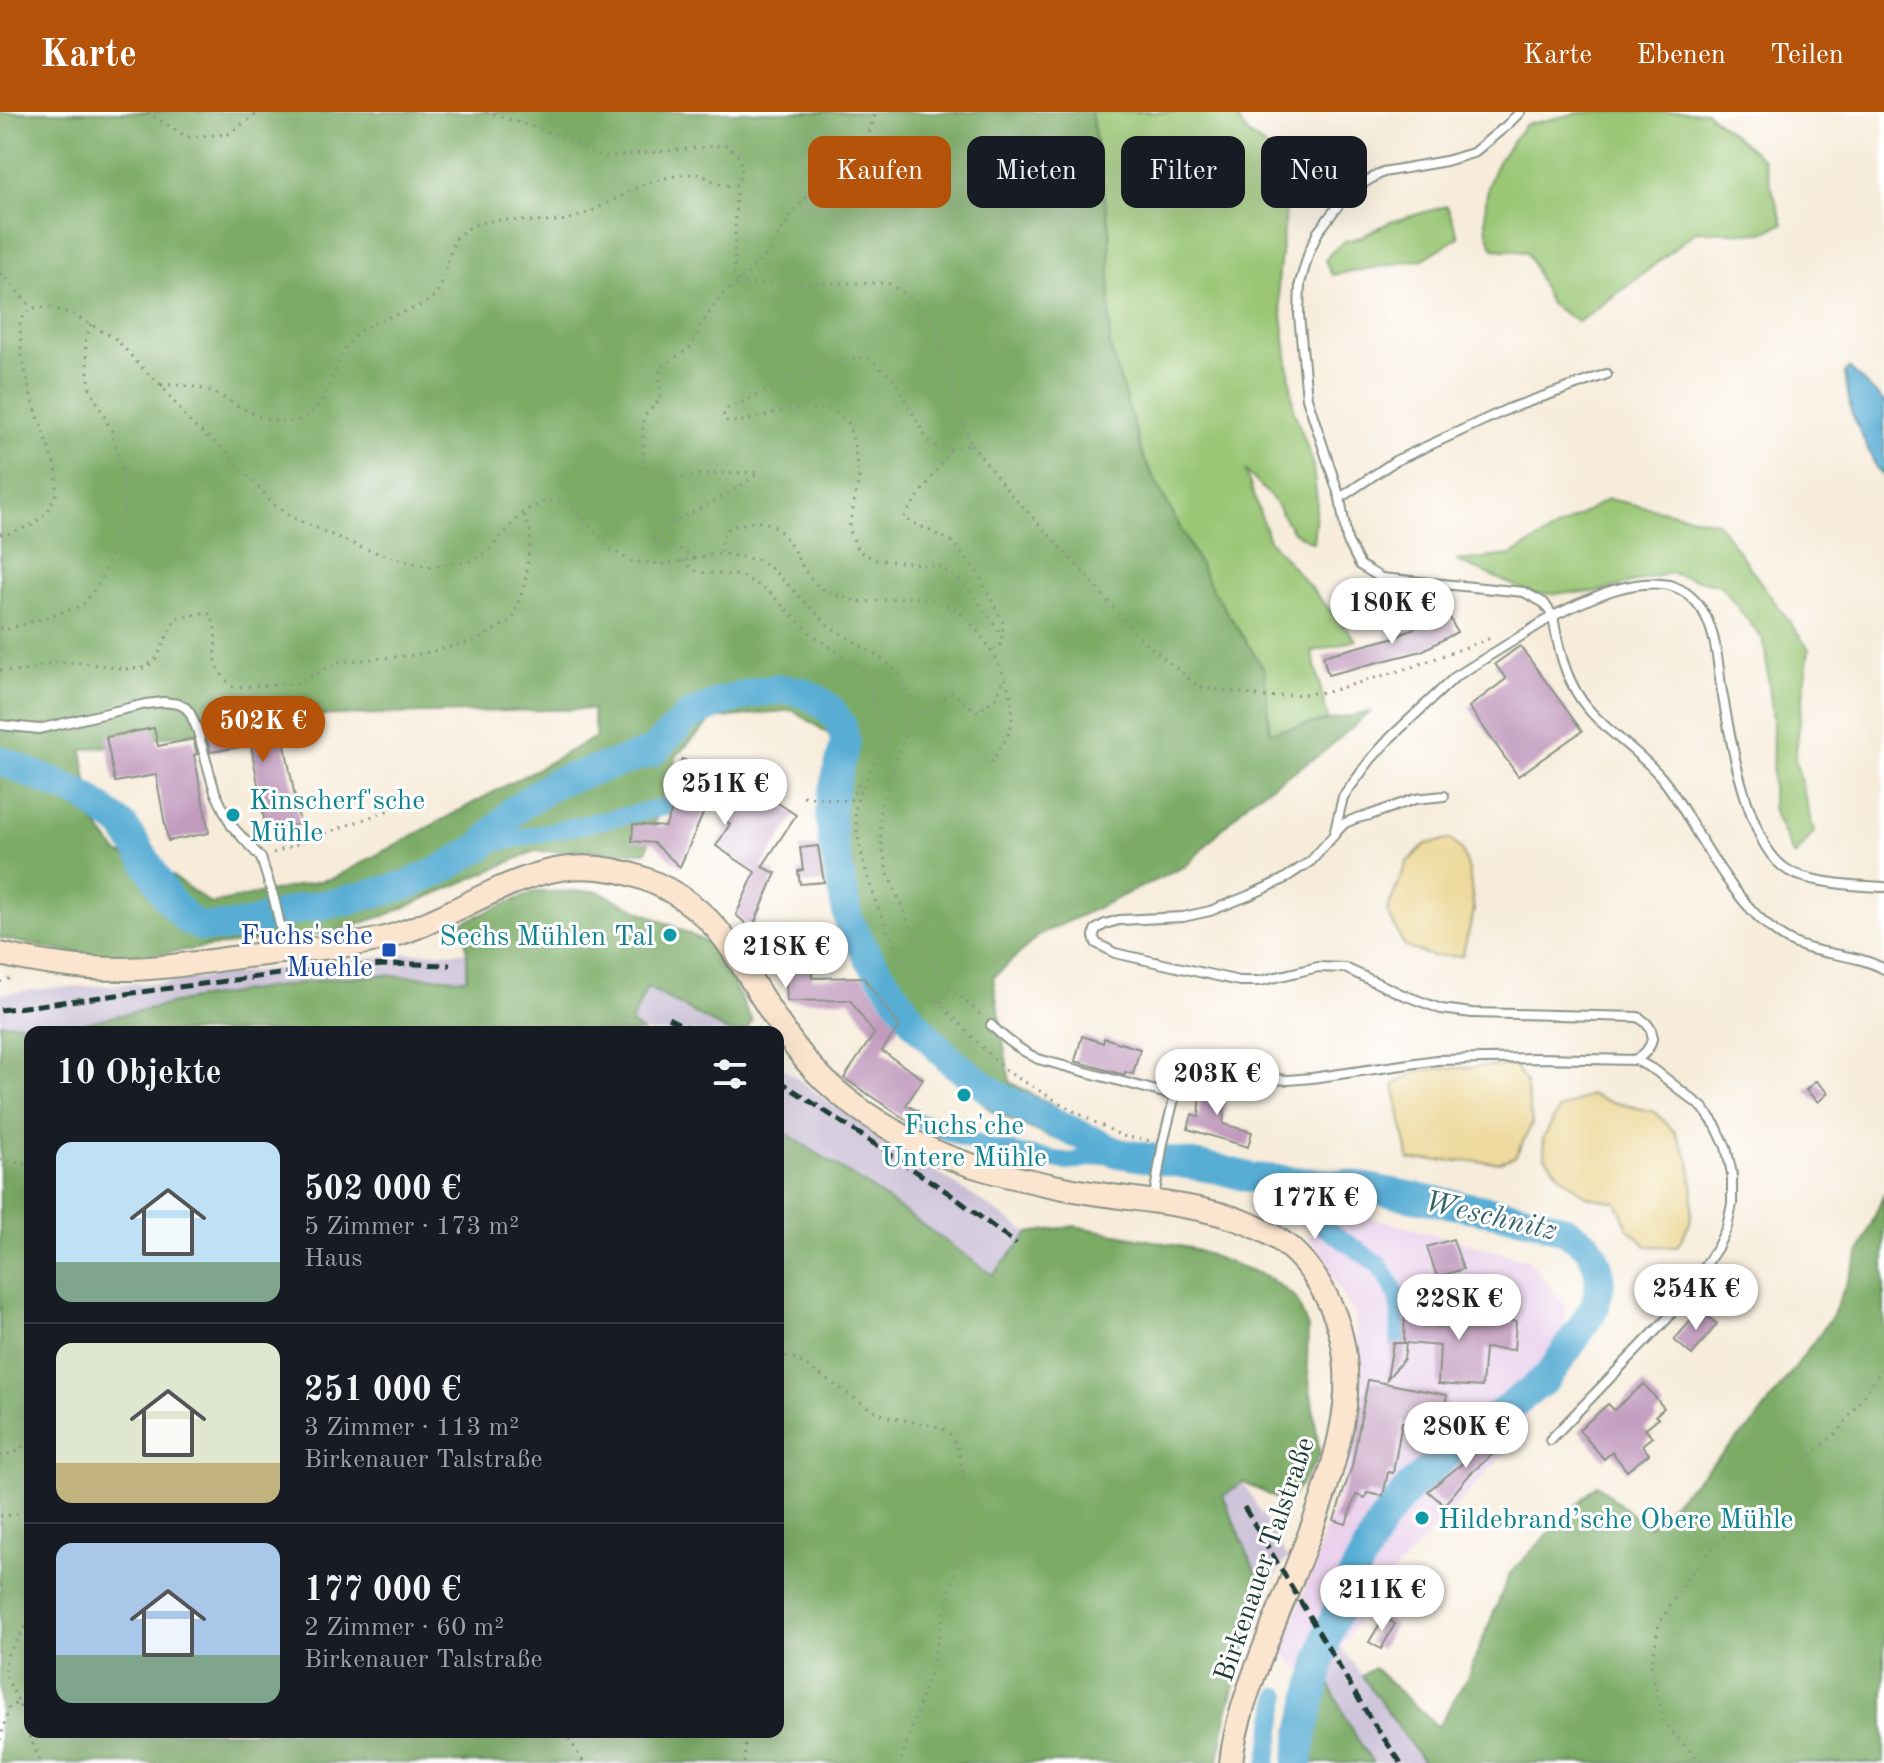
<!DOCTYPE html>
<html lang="de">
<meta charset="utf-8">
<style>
:root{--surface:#171b24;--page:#20242c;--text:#f1f3f6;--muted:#9ea1a6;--line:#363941;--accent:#b45309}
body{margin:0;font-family:"Old Standard TT",serif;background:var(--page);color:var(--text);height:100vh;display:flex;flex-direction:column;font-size:30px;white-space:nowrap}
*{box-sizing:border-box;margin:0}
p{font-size:26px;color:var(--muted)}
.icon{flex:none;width:44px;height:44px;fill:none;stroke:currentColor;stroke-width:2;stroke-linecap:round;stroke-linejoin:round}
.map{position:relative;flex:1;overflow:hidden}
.drawer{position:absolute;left:24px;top:914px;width:760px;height:712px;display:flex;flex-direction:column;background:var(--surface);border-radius:16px;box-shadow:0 8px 32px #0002}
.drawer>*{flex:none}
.top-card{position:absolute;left:808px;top:24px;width:760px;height:72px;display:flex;gap:16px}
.price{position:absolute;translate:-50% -68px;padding:0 18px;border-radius:28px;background:#fff;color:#222;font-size:26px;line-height:52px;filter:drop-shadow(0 2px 4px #0008)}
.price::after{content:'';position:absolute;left:50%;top:48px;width:24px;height:18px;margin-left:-12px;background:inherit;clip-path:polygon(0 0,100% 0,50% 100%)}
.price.on{background:var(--accent);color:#fff}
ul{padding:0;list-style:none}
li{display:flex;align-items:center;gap:24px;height:200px;padding:0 32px}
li+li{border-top:2px solid var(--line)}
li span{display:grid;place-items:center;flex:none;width:224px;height:160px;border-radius:16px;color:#555}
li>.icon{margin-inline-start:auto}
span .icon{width:96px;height:96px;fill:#fffc;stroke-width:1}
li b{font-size:34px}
h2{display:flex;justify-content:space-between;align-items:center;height:96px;padding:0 32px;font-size:34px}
.chip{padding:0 28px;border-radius:16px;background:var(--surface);box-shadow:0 8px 32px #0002;font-size:28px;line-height:72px}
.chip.on{background:var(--accent);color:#fff}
header{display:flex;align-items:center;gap:48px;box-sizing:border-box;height:112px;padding:0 40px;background:var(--accent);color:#fff}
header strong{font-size:38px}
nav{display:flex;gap:44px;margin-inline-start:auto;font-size:28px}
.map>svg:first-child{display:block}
.built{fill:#ead1ec}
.industrial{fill:#cabfd6}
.green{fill:#9ac674;stroke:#5c8254;stroke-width:2}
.forest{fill:#7bab66;stroke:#4d744d;stroke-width:2;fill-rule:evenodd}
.sand{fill:#eeda9e;stroke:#868c69;stroke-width:2}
.water{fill:#58add4;stroke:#3c7584;stroke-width:2}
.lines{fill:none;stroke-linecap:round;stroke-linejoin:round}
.canal{stroke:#58add4;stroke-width:18}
.river{stroke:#58add4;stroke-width:30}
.building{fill:#c19abd}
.service-casing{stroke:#8b9487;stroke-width:12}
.secondary-casing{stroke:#8b9487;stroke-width:26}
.path{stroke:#8b9487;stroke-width:3;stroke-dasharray:2 6;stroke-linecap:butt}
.service{stroke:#fff;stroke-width:8}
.secondary{stroke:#fce5cf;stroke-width:22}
.rail{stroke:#1f3d34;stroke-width:5;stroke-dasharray:12 6;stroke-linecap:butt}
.culture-dot{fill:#0f9aa8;stroke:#fff;stroke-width:3}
.transit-dot{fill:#1a4fb4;stroke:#fff;stroke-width:3}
.labels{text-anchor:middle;stroke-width:6;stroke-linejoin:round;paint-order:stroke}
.culture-label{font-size:28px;fill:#0d838f;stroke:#fff;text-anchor:start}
.transit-label{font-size:28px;fill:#164399;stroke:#fff;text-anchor:end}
.street-label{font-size:28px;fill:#1f3d34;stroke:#fff}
.water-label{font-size:30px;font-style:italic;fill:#33646c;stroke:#fff}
</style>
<header>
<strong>Karte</strong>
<nav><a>Karte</a><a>Ebenen</a><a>Teilen</a></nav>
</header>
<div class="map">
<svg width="1884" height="1651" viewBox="0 0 1884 1651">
<rect width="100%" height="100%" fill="#fff"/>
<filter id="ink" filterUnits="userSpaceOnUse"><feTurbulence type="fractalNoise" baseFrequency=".0125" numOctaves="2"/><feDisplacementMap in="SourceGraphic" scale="16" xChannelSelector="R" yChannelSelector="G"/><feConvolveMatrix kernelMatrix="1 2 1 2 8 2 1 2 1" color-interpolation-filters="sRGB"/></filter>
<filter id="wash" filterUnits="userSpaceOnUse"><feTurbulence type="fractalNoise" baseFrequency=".006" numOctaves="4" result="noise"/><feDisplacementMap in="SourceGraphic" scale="32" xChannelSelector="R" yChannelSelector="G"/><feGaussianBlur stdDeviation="1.8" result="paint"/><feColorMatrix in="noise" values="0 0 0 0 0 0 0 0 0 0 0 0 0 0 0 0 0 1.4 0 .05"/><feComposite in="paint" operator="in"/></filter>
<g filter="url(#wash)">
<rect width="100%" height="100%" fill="#f7ecda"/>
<polygon class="built" points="1342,1103 1366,1104 1529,1148 1566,1195 1563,1231 1512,1333 1394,1460 1316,1569 1282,1542 1344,1367 1358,1304 1356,1204 1309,1125"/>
<g class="industrial">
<polygon points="467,840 468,867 384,863 333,866 188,888 80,912 0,911 0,882 52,876 168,870 409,841"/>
<polygon points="647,875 729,920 642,920 631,912"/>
<polygon points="778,953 824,986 1029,1121 993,1163 868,1074 778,1016"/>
<polygon points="1243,1370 1287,1446 1264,1479 1223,1384"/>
<polygon points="1337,1529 1424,1651 1373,1651 1351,1617 1325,1563"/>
</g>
<g class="green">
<polygon points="1091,0 1232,0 1248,22 1290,52 1278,171 1294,299 1312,348 1317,389 1313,431 1293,420 1272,386 1245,358 1269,428 1356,528 1312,540 1328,608 1270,620 1263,557 1214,480 1144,347 1110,235 1110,121"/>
<path d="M 1594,0 L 1706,0 L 1763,47 L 1783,112 L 1760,121 L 1696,119 L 1638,166 L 1578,210 L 1550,192 L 1527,140 L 1494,137 C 1481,117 1484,77 1495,56 C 1502,41 1515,27 1525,13 L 1578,1 Z"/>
<polygon points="1447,94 1459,125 1423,147 1332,163 1325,149 1332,139 1345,129 1361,125 1390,110"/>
<polygon points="1608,387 1717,410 1809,537 1795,647 1814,720 1794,745 1772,696 1773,608 1764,529 1720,473 1669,461 1596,480 1534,482 1457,449 1511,443"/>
</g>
<g class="forest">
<path d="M 0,0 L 1091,0 L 1110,121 L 1110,235 L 1144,347 L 1214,480 L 1264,557 L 1270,620 L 1370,600 L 1321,642 L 1251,687 L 1186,754 L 1039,823 L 993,866 L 1010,970 L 1116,1029 L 1052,1026 L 991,999 L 898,907 L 848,817 L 835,722 L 836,627 L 793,598 L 713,607 L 677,643 L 664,679 L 646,740 L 535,739 L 384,804 L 328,821 L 270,827 L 133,845 L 66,840 L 0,826 ZM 592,597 L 596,625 L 334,766 L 211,792 L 172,764 L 118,741 L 94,710 L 82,638 L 297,604 Z"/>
<polygon points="597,779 713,833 752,909 745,920 729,920 647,875 631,911 642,920 30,920 30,1620 778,1620 778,1016 868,1074 993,1163 1029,1121 1075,1114 1190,1136 1266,1164 1296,1186 1308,1216 1307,1253 1320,1344 1287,1392 1243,1370 1223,1384 1264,1479 1227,1600 1218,1651 0,1651 0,911 80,912 188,888 333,866 384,863 467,867 467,840 463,810 534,780"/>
<polygon points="1884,1082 1884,1651 1424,1651 1362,1564 1374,1556 1438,1615 1467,1566 1510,1461 1597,1372 1647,1416 1754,1311 1833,1203"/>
<polygon points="1325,1563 1351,1617 1373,1651 1308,1651 1317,1595"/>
</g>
<g class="sand">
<polygon points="1450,727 1462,739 1469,758 1474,799 1462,844 1432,844 1405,835 1387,799 1407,750 1426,732"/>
<polygon points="1515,953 1526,971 1532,1012 1515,1045 1499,1050 1409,1048 1394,973 1421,958"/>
<polygon points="1591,983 1608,989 1655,1000 1675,1020 1690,1050 1693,1082 1690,1111 1677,1135 1647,1134 1629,1118 1616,1090 1588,1085 1558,1061 1545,1044 1543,1027 1559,997"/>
</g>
<polygon class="water" points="1849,256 1884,290 1884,364 1878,359 1851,300 1845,261"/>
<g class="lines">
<g class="canal">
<polyline points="482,734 665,695"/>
<polyline points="924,1011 991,1036 1068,1050 1118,1041"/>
<path d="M 1252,1066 L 1378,1152 C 1401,1183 1401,1193 1399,1231"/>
<polyline points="1267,1651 1279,1584"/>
</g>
<polyline class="river" points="0,648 86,685 123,714 145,747 167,785 189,809 202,815 225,815 245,813 302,796 340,790 408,773 437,760 482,734 513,699 554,671 652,640 687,605 723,589 757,580 781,577 802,580 818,588 831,598 842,614 845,631 832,683 830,703 833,731 849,810 869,846 915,911 951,949 998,984 1118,1041 1218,1057 1252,1066 1350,1073 1533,1107 1567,1119 1587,1133 1592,1140 1598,1155 1600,1172 1595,1194 1577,1223 1547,1266 1445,1344 1410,1375 1383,1408 1348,1473 1327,1524 1303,1620 1298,1651"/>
</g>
<g id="blocks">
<g class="building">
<polygon points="1447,500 1457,520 1422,539 1328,563 1323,544 1396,525"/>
<polygon points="1520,534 1582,619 1518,664 1469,595 1506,567 1495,552"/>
<polygon points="279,601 300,712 266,718 251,633 211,640 206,625 208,624 206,614"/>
<polygon points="154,616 158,634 193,627 197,642 194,643 209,721 168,729 156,663 115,670 106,625"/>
<polygon points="682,647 743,672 744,668 775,679 773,683 777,686 775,689 796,703 762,755 776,761 752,817 736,803 755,760 716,734 730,712 724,707 718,667 680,755 654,731 632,729 633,712 665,715 681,677 672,673"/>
<polygon points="818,734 824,770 800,772 798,759 803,758 800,736"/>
<polygon points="784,836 812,836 812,866 863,865 899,914 882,939 923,967 906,993 918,999 911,1011 844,966 874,922 850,888 787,889"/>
<polygon points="1082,924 1103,931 1104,926 1140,937 1133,962 1125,960 1124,963 1075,949"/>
<polygon points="1816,969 1828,981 1818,990 1806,978"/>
<polygon points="1202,971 1227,974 1223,1012 1252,1020 1248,1035 1188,1017 1192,1002 1199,1005"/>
<polygon points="1453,1127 1463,1157 1437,1165 1427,1135"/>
<polygon points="1462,1188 1498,1191 1495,1208 1516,1209 1514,1238 1485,1236 1482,1275 1438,1272 1440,1234 1406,1231 1404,1247 1387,1267 1393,1231 1404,1231 1405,1198 1426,1199 1425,1214 1459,1216"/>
<polygon points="1700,1198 1717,1212 1692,1243 1674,1228"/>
<polygon points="1368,1268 1447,1283 1440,1318 1402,1310 1393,1361 1388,1360 1383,1384 1367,1381 1365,1386 1356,1383 1346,1412 1334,1408 1352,1354"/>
<polygon points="1644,1272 1664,1296 1655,1304 1658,1306 1645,1317 1652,1325 1642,1333 1649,1342 1627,1359 1612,1340 1604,1347 1579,1318 1608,1292 1614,1298"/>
<polygon points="1501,1320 1508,1329 1470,1362 1444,1393 1428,1379"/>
<polygon points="1384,1505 1395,1512 1381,1537 1369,1530"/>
</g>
</g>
</g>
<g filter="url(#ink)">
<use href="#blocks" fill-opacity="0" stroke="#8b9487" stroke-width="2"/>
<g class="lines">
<defs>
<g id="service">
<path d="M 1520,0 L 1506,14 L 1473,41 L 1446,49 L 1383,60 L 1360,73 L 1343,87 L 1318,120 L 1309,140 L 1300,171 L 1299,203 L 1307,286 L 1340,386 L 1347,428 L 1360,453 L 1381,466 L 1524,480 L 1544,491 L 1553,504 L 1455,565 L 1391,625 L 1371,647 L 1343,685 L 1334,723 L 1311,749 L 1282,768 L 1248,784 L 1210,799 L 1183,805 L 1119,808 L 1105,812 L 1095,818 L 1094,825 L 1096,831 L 1115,841 L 1239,869 L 1260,869 L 1318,855 L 1345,856 L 1401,882 L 1441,897 L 1472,901 L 1638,905 C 1660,918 1654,936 1636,948"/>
<polyline points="1340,386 1395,349 1508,297 1607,262"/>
<polyline points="0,613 39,617 146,592 163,590 179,592 186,596 190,601 197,617 215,680 231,713 261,746 274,787 286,839"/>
<polyline points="1334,722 1345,711 1357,706 1370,703 1415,687 1444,684"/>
<path d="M 1884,775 C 1859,774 1810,771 1789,759 C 1769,747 1760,725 1752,704 C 1736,663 1729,618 1721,574 C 1718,551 1716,524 1705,503 C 1698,489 1685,477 1669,473 C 1630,465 1587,488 1553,504 C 1558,535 1564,563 1582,589 C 1604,619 1637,637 1661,665 C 1673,679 1682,695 1691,711 C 1715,750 1742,797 1781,824 C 1812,845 1852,839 1884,857"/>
<path d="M 991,913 C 1006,928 1020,938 1038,947 L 1175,984"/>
<polyline points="1154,1086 1163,1031 1178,971 1180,967 1188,961 1288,968 1312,966 1437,948 1538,946 1636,948 1656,959 1703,996 1716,1014 1726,1035 1732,1062 1732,1092 1727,1115 1717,1136 1692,1174 1667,1207 1550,1328"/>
</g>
<path id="secondary" d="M 0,842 C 39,851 80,857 120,857 C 169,857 217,847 265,842 C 305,837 346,836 385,826 C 440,811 488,776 542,761 C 611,742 684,773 725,827 C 750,863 770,902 796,936 C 821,970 857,998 894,1019 C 949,1052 1012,1066 1074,1078 C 1141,1091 1238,1090 1291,1137 C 1306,1150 1318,1168 1327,1186 C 1344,1219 1349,1257 1345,1294 C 1335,1374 1292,1463 1263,1539 C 1249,1575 1235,1612 1231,1651"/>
</defs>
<use href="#service" class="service-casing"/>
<use href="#secondary" class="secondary-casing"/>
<g class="path">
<polyline points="147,0 187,25 228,22 260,0"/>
<path d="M 736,73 L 734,163 L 739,170 L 750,172 L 888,171 L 911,186 L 936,212 L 960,302 L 971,332 C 955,336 944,341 929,330 L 892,265 L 867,245 L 836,248 L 726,297 L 723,305 L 728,310 L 739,310 L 792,297 L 832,298 L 848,310 L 854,331 L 859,367 L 849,416 L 858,439 L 877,448 L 939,454 L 968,475 L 1002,523 L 1001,532 L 998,537 L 991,537"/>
<polyline points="0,162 3,163 30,194"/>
<path d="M 161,273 C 179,272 198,274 214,281 C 240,293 269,317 299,308 C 328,299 333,251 350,229 C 370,203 406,205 430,188 C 448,176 446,135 459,123 C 487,98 526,113 559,109 C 598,104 627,74 665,66 C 674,64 686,62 695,62 C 705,63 714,71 723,73 C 725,74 734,73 736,73 C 746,54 743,45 726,33 L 608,45 L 600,44 L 554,22 L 486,0"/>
<polyline points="971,332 1009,380 1086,463 1135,522 1199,575 1267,585 1327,580 1412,555 1491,526"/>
<polyline points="951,338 903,406 951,429 977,460 1004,512 1002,521"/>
<polyline points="0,422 8,422 32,413 48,399 56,382 57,360 31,284 21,239 20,209 31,196 50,195 74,203 116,227 143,257 161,273 191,312 224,337 273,392 291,405 362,436 427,455 472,449 488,439 523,400 543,390 560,389 574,396 611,438 633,450 665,452 721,441 758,448 772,457 829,514 887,550 903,567 910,591 910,608 880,696 881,729 887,759 910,814 950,875 983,905"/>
<path d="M 721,440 C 722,427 722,416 738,413 C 745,412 754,409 762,410 C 790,415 795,450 812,468 C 821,478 833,482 844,486 C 869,496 898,482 923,486 C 938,488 957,497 967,507 C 990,530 1021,583 1010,617 C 1006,630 995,643 989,654"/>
<path d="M 694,447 L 683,438 L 652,430 C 681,398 728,389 758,360 L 702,362 L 677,366 L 651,361 L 643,352 L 643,305 L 660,288 L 660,256 L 691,235 L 700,214 L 721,183 L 739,170 L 766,144 L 790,104 L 829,58 L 862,41 L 876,0"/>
<path d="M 682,449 L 698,460 L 742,464 L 768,479 L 809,520 L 874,567 C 874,576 871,589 874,597 C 876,605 884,612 885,619 C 887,633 860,674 856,693 C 851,725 882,818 901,844 C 913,861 927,876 940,892"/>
<polyline points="0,516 5,518 82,494 100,470 111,442 126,387 122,358 112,320 90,276 85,230 91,212"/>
<path d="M 0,558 L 20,560 L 55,550 L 85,551 L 124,557 L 145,556 L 157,546 L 172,513 L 177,506 L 208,500 C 220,515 213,535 217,553 C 220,562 226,568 233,575 L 296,572 L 339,550 L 416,543 L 476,529 L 513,507 L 525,471 L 531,421 L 523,400"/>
<polyline points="910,608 952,581 978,600 997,584 1004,564"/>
<polyline points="803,684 850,689 859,672 863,669"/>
<polyline points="273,741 389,698"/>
<polyline points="0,870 12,866"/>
<polyline points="950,875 940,892 1006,959 1077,1001 1122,1024 1151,1029"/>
<polyline points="0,1048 30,1053"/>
<polyline points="778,1242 796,1247 874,1299 888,1305 940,1315 949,1321 958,1335 964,1367 967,1411 929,1563 900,1651"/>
<polyline points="0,1344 18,1339 30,1327"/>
<polyline points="0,1404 14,1403 30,1395"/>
<polyline points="30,1508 6,1545 5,1562 19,1591 28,1621 41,1651"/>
<polyline points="565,1620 584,1651"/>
<polyline points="0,1628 9,1594 19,1591"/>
<polyline points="744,1651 746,1625"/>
<polyline points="1701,1651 1664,1611 1651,1556 1659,1511 1691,1461 1740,1406 1840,1318 1884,1254"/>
</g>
<use href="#service" class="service"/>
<use href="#secondary" class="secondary"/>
<g class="rail">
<polyline points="0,898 335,855 414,852 450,853"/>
<polyline points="668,906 696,920"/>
<polyline points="778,968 950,1082 1016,1132"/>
<polyline points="1244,1395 1370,1606 1401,1651"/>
</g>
</g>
</g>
<g class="culture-dot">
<circle cx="233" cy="703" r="8"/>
<circle cx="670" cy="823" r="8"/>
<circle cx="964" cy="983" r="8"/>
<circle cx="1422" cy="1406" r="8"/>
</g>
<rect class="transit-dot" x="381" y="830" width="16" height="16" rx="4"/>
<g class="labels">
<g class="culture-label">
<text x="249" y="697">Kinscherf'sche<tspan x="249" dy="32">Mühle</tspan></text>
<text x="654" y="833" text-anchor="end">Sechs Mühlen Tal</text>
<text x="964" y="1022" text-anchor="middle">Fuchs'che<tspan x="964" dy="32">Untere Mühle</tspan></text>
<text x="1438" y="1416">Hildebrand’sche Obere Mühle</text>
</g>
<g class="transit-label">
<text x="373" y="832">Fuchs'sche<tspan x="373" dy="32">Muehle</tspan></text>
</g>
<g class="street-label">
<text transform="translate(1263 1447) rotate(-71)" y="10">Birkenauer Talstraße</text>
</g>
<g class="water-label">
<text transform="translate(1491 1103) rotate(13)" y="10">Weschnitz</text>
</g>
</g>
</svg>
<b class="price" style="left:1392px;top:534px">180K €</b>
<b class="price on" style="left:263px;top:652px">502K €</b>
<b class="price" style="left:725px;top:715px">251K €</b>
<b class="price" style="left:786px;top:878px">218K €</b>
<b class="price" style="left:1217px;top:1005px">203K €</b>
<b class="price" style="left:1315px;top:1129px">177K €</b>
<b class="price" style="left:1696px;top:1220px">254K €</b>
<b class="price" style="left:1459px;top:1230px">228K €</b>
<b class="price" style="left:1466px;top:1358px">280K €</b>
<b class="price" style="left:1382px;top:1521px">211K €</b>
<div class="top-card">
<a class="chip on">Kaufen</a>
<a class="chip">Mieten</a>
<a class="chip">Filter</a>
<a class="chip">Neu</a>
</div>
<section class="drawer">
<h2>10 Objekte<svg class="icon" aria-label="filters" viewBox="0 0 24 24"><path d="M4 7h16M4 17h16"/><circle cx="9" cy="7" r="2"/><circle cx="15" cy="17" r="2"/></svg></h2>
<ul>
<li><span style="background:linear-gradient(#bfe0f5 75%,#7fa58c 0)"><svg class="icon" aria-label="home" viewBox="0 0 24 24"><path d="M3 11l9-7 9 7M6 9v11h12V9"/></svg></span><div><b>502 000 €</b><p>5 Zimmer · 173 m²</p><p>Haus</p></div></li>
<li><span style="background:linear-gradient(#dfe7d0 75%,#c2b280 0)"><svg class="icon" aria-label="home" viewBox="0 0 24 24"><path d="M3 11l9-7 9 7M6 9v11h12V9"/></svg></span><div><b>251 000 €</b><p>3 Zimmer · 113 m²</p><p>Birkenauer Talstraße</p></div></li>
<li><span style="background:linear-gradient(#a9c7e8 70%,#7fa58c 0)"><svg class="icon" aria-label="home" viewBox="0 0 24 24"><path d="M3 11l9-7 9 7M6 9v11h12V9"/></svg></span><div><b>177 000 €</b><p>2 Zimmer · 60 m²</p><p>Birkenauer Talstraße</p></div></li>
</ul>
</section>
</div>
